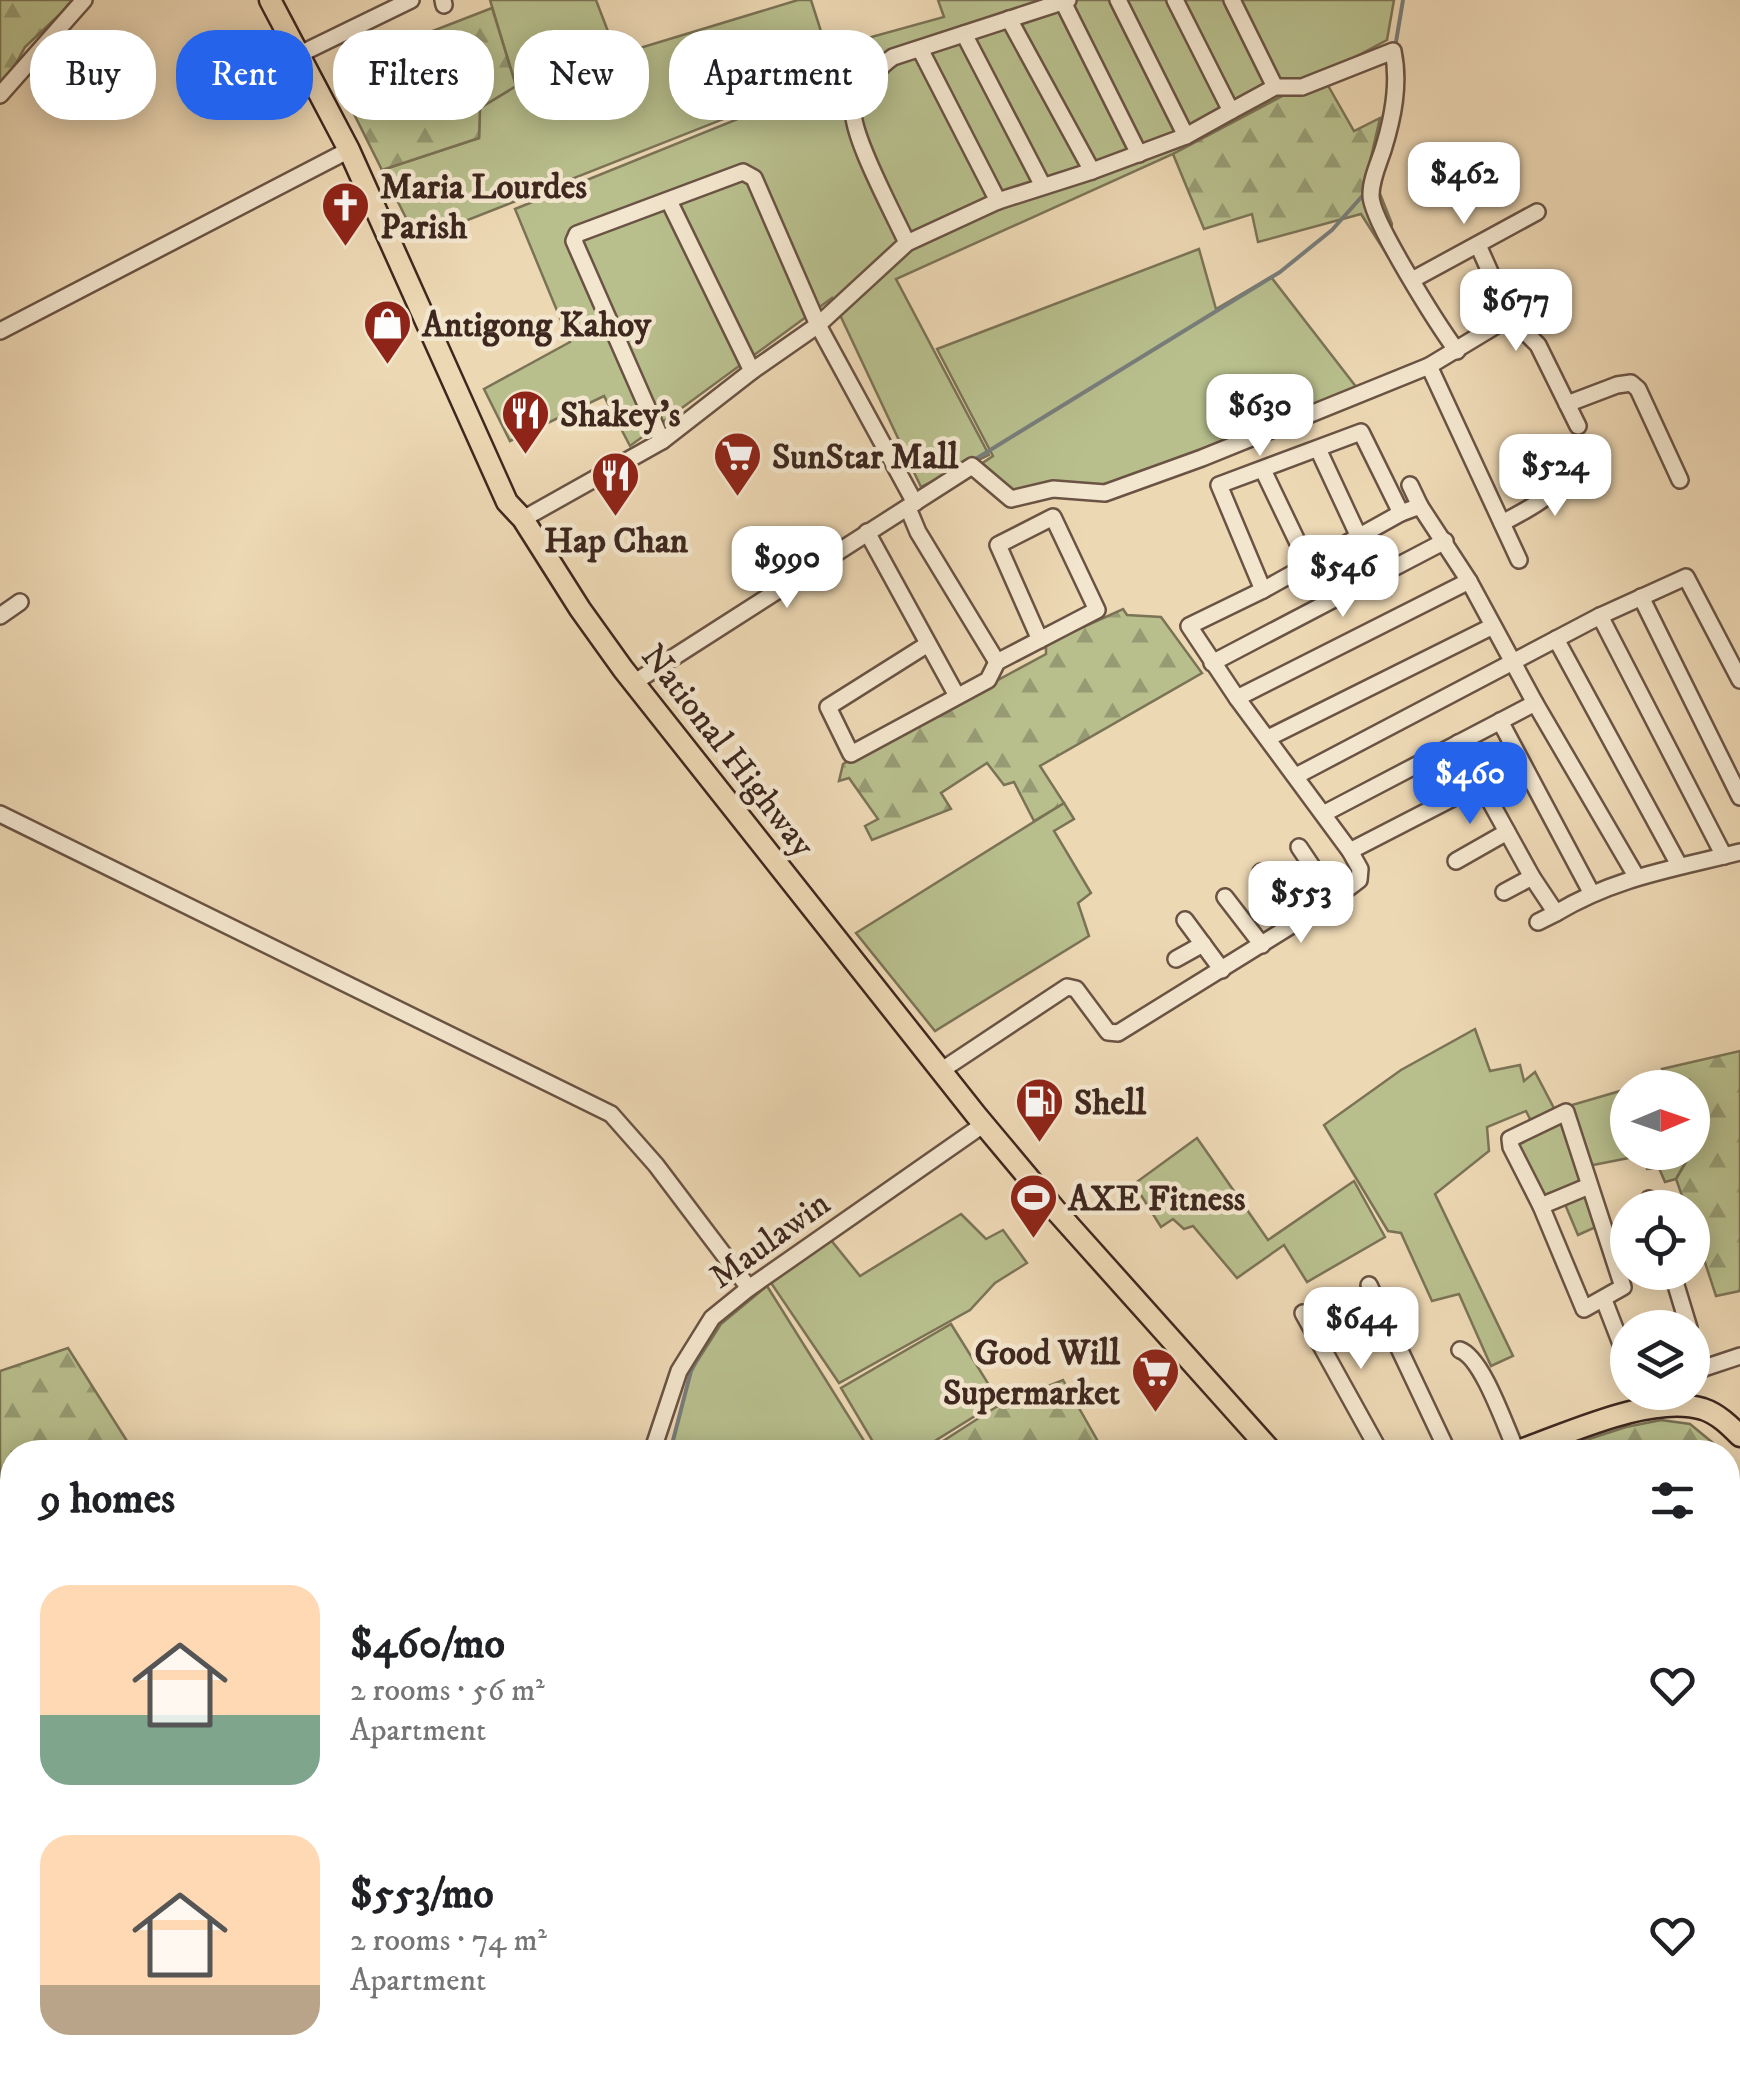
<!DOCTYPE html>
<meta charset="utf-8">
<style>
:root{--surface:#fff;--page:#f6f6f6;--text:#202124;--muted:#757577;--accent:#2563eb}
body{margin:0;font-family:"IM FELL DW Pica",serif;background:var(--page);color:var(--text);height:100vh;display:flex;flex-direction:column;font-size:38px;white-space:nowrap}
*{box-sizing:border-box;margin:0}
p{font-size:32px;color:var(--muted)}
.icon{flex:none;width:55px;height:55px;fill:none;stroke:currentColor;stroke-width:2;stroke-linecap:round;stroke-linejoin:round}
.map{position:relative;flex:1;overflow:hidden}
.details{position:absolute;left:0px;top:1440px;width:1740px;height:640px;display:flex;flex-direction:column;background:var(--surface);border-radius:40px 40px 0 0;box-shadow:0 5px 25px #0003}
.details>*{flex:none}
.top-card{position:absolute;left:30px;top:30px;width:1000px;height:90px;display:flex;gap:20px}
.needle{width:65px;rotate:88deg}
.fabs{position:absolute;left:1610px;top:1070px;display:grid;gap:20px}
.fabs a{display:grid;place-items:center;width:100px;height:100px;border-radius:50%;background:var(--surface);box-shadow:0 5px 25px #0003;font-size:50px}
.price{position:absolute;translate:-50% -85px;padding:0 22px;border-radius:20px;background:#fff;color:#222;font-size:32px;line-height:65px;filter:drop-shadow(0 2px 5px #0008)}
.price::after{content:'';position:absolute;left:50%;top:60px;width:30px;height:22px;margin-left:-15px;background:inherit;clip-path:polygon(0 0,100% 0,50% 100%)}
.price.active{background:var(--accent);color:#fff}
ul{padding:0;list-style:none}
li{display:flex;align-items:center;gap:30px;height:250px;padding:0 40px}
li span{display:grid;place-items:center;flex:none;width:280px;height:200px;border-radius:30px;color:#555}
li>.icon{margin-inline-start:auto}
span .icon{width:120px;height:120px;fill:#fffc;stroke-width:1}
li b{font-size:42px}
h2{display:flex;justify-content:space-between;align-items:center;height:120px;padding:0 40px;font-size:42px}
.pill{padding:0 35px;border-radius:40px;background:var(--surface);box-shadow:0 5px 25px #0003;font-size:35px;line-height:90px}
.pill.active{background:var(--accent);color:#fff}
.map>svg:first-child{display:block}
.green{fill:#b8bf8d;stroke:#7b7356;stroke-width:2.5}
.forest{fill:url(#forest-firs);stroke:#7b7356;stroke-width:2.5}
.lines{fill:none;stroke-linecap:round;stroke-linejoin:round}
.stream{stroke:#787d7b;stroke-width:4}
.minor-casing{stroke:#6a5344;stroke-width:20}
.major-casing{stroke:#3e271f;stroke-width:25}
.minor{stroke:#f3e6ce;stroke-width:15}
.major{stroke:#edd8b4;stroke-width:20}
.labels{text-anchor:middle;stroke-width:9;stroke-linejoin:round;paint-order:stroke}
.poi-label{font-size:35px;font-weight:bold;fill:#3e271f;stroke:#f3e6ce;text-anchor:start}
.street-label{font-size:35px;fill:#3e271f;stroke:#f3e6ce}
</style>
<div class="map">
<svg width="1740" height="2080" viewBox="0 0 1740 2080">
<defs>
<pattern id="forest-firs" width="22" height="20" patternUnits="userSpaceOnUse" patternTransform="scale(2.5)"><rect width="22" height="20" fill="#b8bf8d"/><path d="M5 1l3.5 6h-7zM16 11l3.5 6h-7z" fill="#979b73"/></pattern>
</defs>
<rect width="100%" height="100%" fill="#edd8b4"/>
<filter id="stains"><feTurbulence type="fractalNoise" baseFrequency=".002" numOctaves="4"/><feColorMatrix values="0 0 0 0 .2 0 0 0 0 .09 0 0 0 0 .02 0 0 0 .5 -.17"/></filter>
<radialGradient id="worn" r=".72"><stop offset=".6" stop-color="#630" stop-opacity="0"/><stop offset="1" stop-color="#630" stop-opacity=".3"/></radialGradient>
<g class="green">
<polygon points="490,0 596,0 617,55 798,0 811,0 835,75 417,240 382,170 479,138 480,108 516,86"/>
<polygon points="938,0 1394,0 1387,40 1173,154 896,279 989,455 921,487 832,298 630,446 604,396 510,441 484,389 570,342 515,209 834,80 839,101 864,39 944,17"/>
<polygon points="1199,249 1216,309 1271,277 1357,388 1104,487 1012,491 981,464 993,456 937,349"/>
<polygon points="1064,803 1074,819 1054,831 1091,893 1078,903 1089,936 935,1031 856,933"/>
<polygon points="1475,1029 1490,1071 1520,1065 1524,1081 1535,1072 1555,1110 1627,1089 1628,1152 1691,1153 1676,1179 1665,1182 1659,1168 1647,1169 1644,1155 1588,1166 1598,1226 1578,1235 1559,1190 1541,1196 1515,1145 1536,1131 1526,1111 1487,1127 1489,1151 1435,1194 1513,1356 1491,1366 1459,1294 1432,1301 1401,1233 1388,1231 1324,1125 1401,1070"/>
<polygon points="1197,1138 1268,1240 1354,1181 1385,1237 1307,1282 1284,1245 1237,1278 1193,1226 1184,1229 1173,1219 1161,1227 1134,1184"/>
<polygon points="961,1214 986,1239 1003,1230 1027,1263 995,1283 970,1310 839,1383 767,1277 830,1239 860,1276"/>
<polygon points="767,1286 871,1452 670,1452 691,1371 721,1324"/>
<polygon points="951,1324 999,1401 917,1452 879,1452 841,1388"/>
<polygon points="1728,1479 1740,1503 1740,1578 1728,1582"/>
</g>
<g class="forest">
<polygon points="0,0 75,0 25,47 0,93"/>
<polygon points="492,8 516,86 480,108 479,138 382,170 340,86 368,56"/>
<polygon points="1322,75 1354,131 1380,118 1369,166 1392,224 1387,255 1361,214 1258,242 1252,214 1204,229 1173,154"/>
<polygon points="1123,609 1127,615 1161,617 1202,673 1040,766 1064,803 1034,821 1014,782 1004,785 987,763 941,793 951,809 872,840 865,826 878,819 849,778 839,781 843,764 1046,654 1046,644"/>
<polygon points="1740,1051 1740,1291 1716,1296 1693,1226 1692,1208 1686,1207 1676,1179 1692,1152 1699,1116 1692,1088 1667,1084 1662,1069"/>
<polygon points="68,1348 134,1452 12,1452 12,1694 0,1703 0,1371"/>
<polygon points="1063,1380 1104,1452 926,1452 996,1407"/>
<polygon points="1661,1420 1690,1424 1724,1452 1549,1452 1626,1427"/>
<polygon points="12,2009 12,2068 61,2068 62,2071 71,2070 80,2080 0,2080 0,2011"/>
</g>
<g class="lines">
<g class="stream">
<polyline points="1395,48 1403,0"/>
<polyline points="974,460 1280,272 1332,230 1365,193"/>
<polyline points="670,1452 691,1371 710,1335"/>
</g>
<defs>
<g id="minor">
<polyline points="443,0 444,5"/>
<polyline points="1118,0 1186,136"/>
<polyline points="1232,0 1275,87"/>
<polyline points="1063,2 1139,154"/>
<polyline points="1009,19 1092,171"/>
<polyline points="964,34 1043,186"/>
<polyline points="920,49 998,201"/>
<polyline points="298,55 411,0"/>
<polyline points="0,95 84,0"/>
<path d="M 1231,111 L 1275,87 L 1302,87 L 1393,51 C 1400,84 1393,118 1383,150 C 1378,165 1371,180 1371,195 C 1370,219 1440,328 1457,351"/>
<polyline points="669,201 752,371"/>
<path d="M 907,243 C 896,218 846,127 854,105 C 859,89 880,66 893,57 L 1068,0"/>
<polyline points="1478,245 1510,317"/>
<polyline points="1412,280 1537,212"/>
<polyline points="0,331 349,150"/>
<polyline points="1429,366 1510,317 1538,345 1578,426"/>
<polyline points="1567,404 1617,385 1631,383 1638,389 1680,480"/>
<polyline points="662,441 574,241 577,234 743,172 754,178 818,325 915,503"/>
<polyline points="1318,449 1359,537"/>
<polyline points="1263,470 1309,566"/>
<polyline points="1410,485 1420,506"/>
<polyline points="908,508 918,532 997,662"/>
<polyline points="523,519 662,441 752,371 818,325 907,243 998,201 1092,171 1186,136 1231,111 1175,0"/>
<path d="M 1502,523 C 1529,509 1553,496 1573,471"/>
<polyline points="867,532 957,696"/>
<polyline points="1263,590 1219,485 1361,432 1401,513"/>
<polyline points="1641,597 1740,797"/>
<polyline points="0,616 20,602"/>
<polyline points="1600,616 1724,856"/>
<polyline points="1556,639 1679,865"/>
<polyline points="928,644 828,707 851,754 988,680 997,662 1097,610 1053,517 998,545 1040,640"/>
<polyline points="1212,663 1445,541"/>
<polyline points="635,682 972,466 1011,499 1053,489 1105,493 1202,458 1429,366 1519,560"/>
<polyline points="1237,698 1469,581"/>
<polyline points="1500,721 1591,892"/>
<polyline points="1268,738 1493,626"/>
<path d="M 1458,743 L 1532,877 L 1556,913 C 1616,877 1673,869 1740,852"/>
<polyline points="1296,776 1600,616 1686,577 1740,680"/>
<polyline points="1325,813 1535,703"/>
<polyline points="0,814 611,1114 656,1165 749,1288"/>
<polyline points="1299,847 1334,899"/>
<polyline points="1350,851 1480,784"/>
<polyline points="1456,861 1507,832"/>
<polyline points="1261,872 1297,922"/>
<polyline points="1504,892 1532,877"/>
<polyline points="1225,897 1262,945"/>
<polyline points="1185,920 1222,970"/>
<polyline points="1538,922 1556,913"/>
<polyline points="1176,959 1203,944"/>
<polyline points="942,1070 1067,987 1076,989 1108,1032 1118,1033 1334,899 1359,880 1360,869 1350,851 1237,698 1189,626 1263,590 1401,513 1420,506 1469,581 1535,703 1636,876"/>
<polygon points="1566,1112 1623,1287 1584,1309 1541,1206 1511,1147 1510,1139"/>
<polyline points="1649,1199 1651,1208"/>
<polyline points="1541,1206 1589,1186"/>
<polyline points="1672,1272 1689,1328"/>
<polyline points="1369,1285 1448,1452"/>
<polyline points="1604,1300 1628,1362"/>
<polyline points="1303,1313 1380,1452"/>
<polyline points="1692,1338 1702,1369"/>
<path d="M 1460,1350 C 1483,1358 1506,1429 1517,1452"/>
<polyline points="1692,1372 1740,1356"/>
<polyline points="1641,1399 1663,1392"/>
<polyline points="652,1452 679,1371 712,1318 749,1288 984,1124"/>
<polyline points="0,1891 12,1884"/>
<polyline points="91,2068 94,2080"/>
<polyline points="123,2068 129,2080"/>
<polyline points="290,2068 294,2080"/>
<polyline points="340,2068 345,2080"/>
<polyline points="374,2068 379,2080"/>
<polyline points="432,2068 438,2080"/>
<polyline points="671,2068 676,2080"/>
<polyline points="787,2068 793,2080"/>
<polyline points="954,2068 960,2080"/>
<polyline points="1250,2068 1257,2080"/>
<polyline points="1515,2068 1540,2080"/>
<polyline points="452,2080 469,2068"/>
<polyline points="805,2080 836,2068"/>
<polyline points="897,2080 915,2068"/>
<polyline points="988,2080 1014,2068"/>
<polyline points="1717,2080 1740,2069"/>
</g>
<g id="major">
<polyline points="270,0 349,150 507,502 523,519 580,609 623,669 976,1115 1058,1213 1272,1452"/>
<path d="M 1515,1452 C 1565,1435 1651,1393 1703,1409 C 1718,1414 1729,1425 1740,1436"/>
<polyline points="1728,1995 1740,2010"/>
<polyline points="570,2080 583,2068"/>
</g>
</defs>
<use href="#minor" class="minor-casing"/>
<use href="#major" class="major-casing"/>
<use href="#minor" class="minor"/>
<use href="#major" class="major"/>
</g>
<defs>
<symbol id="church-pin" viewBox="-11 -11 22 30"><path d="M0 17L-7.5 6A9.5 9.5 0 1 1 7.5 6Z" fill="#8f2418" stroke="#f3e6ce"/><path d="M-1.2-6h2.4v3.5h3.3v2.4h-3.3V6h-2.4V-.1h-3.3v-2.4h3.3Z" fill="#fff"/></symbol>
<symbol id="shop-pin" viewBox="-11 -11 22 30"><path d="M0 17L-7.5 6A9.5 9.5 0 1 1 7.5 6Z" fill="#8f2418" stroke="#f3e6ce"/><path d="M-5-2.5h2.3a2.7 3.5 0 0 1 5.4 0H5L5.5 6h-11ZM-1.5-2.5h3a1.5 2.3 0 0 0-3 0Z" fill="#fff"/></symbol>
<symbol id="restaurant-pin" viewBox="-11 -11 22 30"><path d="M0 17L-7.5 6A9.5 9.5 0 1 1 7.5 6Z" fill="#8f2418" stroke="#f3e6ce"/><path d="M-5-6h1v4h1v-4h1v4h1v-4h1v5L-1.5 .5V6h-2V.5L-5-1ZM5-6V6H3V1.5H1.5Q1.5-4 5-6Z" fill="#fff"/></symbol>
<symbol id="supermarket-pin" viewBox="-11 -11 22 30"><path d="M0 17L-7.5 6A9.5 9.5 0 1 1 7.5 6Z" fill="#8f2418" stroke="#f3e6ce"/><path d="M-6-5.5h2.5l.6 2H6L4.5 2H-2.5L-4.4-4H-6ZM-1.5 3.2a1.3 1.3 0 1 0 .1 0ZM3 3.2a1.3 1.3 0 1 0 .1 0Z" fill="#fff"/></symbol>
<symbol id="fuel-pin" viewBox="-11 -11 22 30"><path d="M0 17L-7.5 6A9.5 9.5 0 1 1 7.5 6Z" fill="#8f2418" stroke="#f3e6ce"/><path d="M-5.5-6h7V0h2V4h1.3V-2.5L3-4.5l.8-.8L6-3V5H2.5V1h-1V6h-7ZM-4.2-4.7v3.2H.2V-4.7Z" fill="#fff"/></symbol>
<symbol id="stadium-pin" viewBox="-11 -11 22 30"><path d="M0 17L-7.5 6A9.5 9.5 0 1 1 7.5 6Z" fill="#8f2418" stroke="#f3e6ce"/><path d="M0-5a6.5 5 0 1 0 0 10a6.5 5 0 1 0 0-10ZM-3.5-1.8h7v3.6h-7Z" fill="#fff"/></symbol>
</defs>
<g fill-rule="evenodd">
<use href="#church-pin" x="318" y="178" width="55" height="75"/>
<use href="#shop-pin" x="360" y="296" width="55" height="75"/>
<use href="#restaurant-pin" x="498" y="386" width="55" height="75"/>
<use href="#supermarket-pin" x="710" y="428" width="55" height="75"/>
<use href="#restaurant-pin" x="588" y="448" width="55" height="75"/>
<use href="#fuel-pin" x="1012" y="1074" width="55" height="75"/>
<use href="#stadium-pin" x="1006" y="1170" width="55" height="75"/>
<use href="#supermarket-pin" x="1128" y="1344" width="55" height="75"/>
</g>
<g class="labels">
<g class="poi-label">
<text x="380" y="198">Maria Lourdes<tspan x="380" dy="40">Parish</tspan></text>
<text x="422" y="336">Antigong Kahoy</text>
<text x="560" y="426">Shakey's</text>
<text x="772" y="468">SunStar Mall</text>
<text x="616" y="552" text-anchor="middle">Hap Chan</text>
<text x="1074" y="1114">Shell</text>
<text x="1068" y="1210">AXE Fitness</text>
<text x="1120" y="1364" text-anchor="end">Good Will<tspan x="1120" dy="40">Supermarket</tspan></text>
</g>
<g class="street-label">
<text transform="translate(729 750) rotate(52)" y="12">National Highway</text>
<text transform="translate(769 1239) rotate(-36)" y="12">Maulawin</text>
</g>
</g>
<rect width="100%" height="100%" filter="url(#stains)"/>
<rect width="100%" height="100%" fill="url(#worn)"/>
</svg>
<div class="fabs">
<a><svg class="needle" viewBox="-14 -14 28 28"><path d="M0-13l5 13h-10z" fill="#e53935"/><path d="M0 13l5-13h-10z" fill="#757577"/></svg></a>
<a><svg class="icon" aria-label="locate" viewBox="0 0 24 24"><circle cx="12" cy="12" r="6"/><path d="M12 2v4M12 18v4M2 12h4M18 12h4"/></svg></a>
<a><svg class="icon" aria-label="layers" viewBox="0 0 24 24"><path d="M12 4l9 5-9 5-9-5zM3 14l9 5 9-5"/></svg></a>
</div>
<b class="price" style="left:1464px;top:227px">$462</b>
<b class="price" style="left:1516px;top:354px">$677</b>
<b class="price" style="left:1260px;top:459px">$630</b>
<b class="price" style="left:1555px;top:519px">$524</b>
<b class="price" style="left:787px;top:611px">$990</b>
<b class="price" style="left:1343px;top:620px">$546</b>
<b class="price active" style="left:1470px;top:827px">$460</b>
<b class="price" style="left:1301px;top:946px">$553</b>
<b class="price" style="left:1361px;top:1372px">$644</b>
<div class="top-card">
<a class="pill">Buy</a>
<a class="pill active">Rent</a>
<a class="pill">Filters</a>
<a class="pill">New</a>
<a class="pill">Apartment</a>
</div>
<section class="details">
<h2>9 homes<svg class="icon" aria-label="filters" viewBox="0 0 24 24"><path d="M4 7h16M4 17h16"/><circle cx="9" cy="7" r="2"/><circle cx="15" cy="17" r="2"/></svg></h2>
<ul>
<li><span style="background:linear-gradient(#ffd9b3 65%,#7fa58c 0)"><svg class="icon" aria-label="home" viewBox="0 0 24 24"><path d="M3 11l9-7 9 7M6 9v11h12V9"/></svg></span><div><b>$460/mo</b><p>2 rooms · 56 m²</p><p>Apartment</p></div><svg class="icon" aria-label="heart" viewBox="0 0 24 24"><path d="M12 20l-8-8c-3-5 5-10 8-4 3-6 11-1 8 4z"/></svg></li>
<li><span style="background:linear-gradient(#ffd9b3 75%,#b9a48a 0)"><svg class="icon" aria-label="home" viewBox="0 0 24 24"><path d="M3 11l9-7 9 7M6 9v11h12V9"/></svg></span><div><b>$553/mo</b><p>2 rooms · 74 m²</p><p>Apartment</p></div><svg class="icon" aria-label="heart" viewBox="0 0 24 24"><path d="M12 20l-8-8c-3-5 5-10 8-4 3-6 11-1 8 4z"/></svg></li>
</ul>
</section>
</div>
